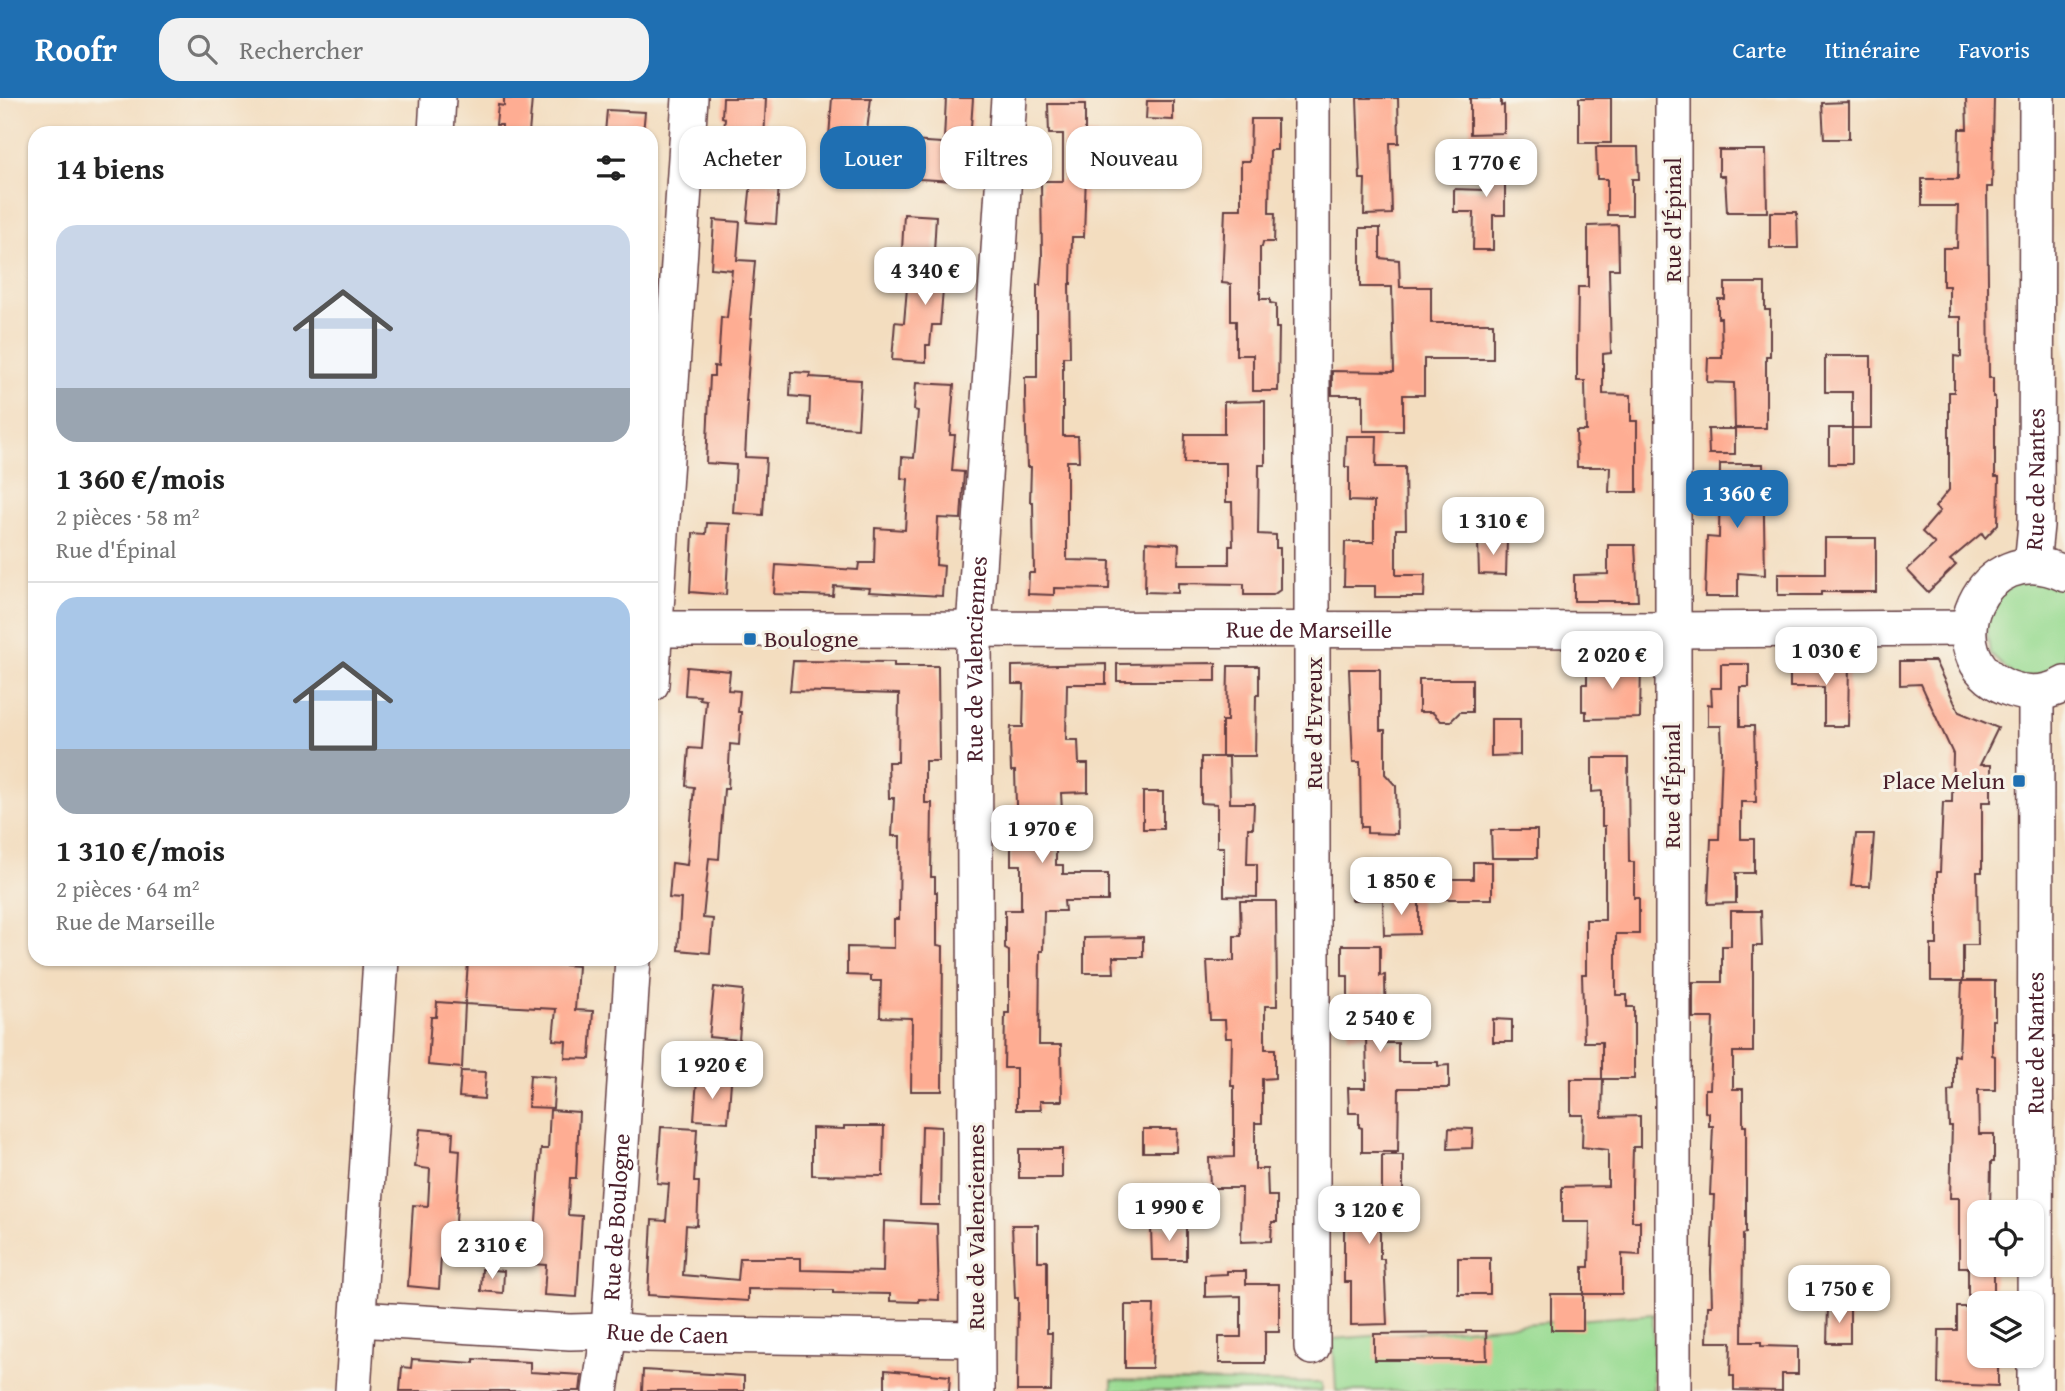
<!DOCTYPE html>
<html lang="fr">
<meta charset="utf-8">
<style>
:root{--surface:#fff;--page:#f2f2f2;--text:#222;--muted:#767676;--line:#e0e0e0;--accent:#1f6fb2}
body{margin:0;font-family:"Gentium Book Plus",serif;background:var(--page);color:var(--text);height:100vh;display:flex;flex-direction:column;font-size:26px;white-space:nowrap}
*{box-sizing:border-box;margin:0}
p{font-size:23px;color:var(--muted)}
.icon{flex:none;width:38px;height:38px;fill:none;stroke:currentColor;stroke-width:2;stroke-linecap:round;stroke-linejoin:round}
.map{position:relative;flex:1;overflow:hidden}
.drawer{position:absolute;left:28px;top:28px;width:630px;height:840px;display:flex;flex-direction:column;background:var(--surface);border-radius:21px;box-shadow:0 2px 5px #0004}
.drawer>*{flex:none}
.banner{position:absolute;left:679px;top:28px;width:665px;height:63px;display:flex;gap:14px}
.tools{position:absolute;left:1967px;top:1102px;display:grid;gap:14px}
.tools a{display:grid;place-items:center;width:77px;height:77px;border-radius:14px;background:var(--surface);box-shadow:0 2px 5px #0004;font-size:35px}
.price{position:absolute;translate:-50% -60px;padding:0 16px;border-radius:14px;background:#fff;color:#222;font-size:23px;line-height:46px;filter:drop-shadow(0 2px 4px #0008)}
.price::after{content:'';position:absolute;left:50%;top:42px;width:21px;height:16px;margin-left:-10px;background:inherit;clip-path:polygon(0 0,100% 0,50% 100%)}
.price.on{background:var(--accent);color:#fff}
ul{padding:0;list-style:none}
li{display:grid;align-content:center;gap:14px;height:371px;padding:0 28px}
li+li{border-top:2px solid var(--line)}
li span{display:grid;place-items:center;height:217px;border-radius:21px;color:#555}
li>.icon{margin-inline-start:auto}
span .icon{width:126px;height:126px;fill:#fffc;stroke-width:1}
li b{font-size:30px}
h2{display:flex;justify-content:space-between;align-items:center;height:84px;padding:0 28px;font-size:30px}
.tag{padding:0 24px;border-radius:21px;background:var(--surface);box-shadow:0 2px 5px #0004;font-size:24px;line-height:63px}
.tag.on{background:var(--accent);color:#fff}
header{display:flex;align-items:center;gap:42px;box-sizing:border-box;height:98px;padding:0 35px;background:var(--accent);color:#fff}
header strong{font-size:33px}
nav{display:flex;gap:38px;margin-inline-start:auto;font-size:24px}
.search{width:490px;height:63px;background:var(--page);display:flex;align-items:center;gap:18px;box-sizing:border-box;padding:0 24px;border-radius:21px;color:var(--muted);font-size:26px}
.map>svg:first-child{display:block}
.green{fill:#99db92;stroke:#727d5e;stroke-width:2}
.building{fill:#fead93}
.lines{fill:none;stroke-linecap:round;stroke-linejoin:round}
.minor-casing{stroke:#633c41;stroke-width:38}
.minor{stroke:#fff;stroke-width:35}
.poi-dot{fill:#1f6fb2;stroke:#f7f3e8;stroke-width:2.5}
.labels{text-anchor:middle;stroke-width:6;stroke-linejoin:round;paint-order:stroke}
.street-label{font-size:24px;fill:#4a1f2b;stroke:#f7f3e8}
.poi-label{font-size:24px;fill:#4a1f2b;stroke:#f7f3e8;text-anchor:start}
</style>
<header>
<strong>Roofr</strong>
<div class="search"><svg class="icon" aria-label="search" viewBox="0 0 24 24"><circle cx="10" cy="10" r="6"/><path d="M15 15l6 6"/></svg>Rechercher</div>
<nav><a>Carte</a><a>Itinéraire</a><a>Favoris</a></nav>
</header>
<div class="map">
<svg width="2065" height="1293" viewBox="0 0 2065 1293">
<rect width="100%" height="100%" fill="#f7f3e8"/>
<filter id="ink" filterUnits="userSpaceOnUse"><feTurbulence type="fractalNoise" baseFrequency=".0143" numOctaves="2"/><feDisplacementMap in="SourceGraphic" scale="14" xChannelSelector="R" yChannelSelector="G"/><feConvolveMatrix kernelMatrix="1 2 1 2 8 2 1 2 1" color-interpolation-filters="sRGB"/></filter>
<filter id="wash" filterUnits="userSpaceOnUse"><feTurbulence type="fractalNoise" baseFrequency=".00686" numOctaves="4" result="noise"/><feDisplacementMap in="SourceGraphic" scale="28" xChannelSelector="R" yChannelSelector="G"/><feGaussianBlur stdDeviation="1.57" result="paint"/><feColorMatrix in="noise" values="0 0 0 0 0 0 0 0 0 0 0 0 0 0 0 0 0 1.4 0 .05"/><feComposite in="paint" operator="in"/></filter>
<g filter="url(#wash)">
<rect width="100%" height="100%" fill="#f3ddbf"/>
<g class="green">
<polygon points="2019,482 2065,489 2065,575 2016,580 1990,556 1985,521 1991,505"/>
<polygon points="1653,1216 1653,1293 1336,1293 1333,1241"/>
<polygon points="1112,1282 1322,1285 1322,1293 1112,1293"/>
</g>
<g id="blocks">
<g class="building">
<polygon points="504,0 532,1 529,35 502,35 502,27 496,27 498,7 504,8"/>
<polygon points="723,0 766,0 763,65 722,62 725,20 722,19"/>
<polygon points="832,0 871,0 866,41 829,39"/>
<polygon points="946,0 973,0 970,44 944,42"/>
<polygon points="1357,0 1398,0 1399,45 1390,45 1392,116 1364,117 1365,81 1360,81"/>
<polygon points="1470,0 1501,0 1501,8 1504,7 1504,35 1470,36"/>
<rect x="1579" y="0" width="32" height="45"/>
<polygon points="1966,0 1994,0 1992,89 1987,89 1989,280 1993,280 1993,299 1995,299 1995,379 1999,379 1998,426 1985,440 1982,435 1950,462 1956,467 1928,494 1907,472 1935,446 1922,434 1940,413 1935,409 1949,392 1949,294 1954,294 1954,258 1961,259 1961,219 1949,219 1949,188 1943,188 1943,150 1957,150 1958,108 1922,108 1922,81 1958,81 1959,31 1967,31"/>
<polygon points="1147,3 1173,3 1173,22 1146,21"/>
<polygon points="1849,4 1849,41 1824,41 1822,5"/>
<polygon points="1048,6 1085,6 1085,36 1097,36 1098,74 1086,74 1084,139 1072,139 1071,186 1069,186 1070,259 1063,259 1063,338 1078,338 1079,363 1067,363 1067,462 1110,463 1109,491 1054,490 1054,497 1028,496 1029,475 1034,475 1033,404 1030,404 1031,369 1027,369 1025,297 1025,279 1037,279 1037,187 1040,187 1042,159 1041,83 1063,83 1063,36 1049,36"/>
<polygon points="607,12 645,14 643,35 605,35"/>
<polygon points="1251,21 1277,21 1277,52 1270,52 1269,115 1275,115 1274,144 1263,144 1262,149 1260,149 1260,201 1270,201 1270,205 1276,206 1276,230 1279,230 1278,293 1253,293 1253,257 1236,257 1236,223 1231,223 1231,186 1222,185 1225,111 1241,111 1241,63 1250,63"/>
<polygon points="911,43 957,46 955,83 919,81 920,67 909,66"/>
<polygon points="1487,45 1505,46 1505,117 1493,117 1493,152 1473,152 1474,114 1454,114 1454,91 1486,92"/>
<polygon points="1596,49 1638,49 1639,81 1632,81 1632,117 1607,117 1607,81 1597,81"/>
<polygon points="1719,52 1766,52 1767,114 1727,114 1725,78 1719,78"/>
<polygon points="751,84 779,86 776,126 747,124"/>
<polygon points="1770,114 1797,114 1798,150 1770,150"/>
<polygon points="904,116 936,118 934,154 902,152"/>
<polygon points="714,122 740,124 737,162 755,163 750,221 752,221 746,304 748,304 745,359 766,360 763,417 733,415 736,367 706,365 710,278 714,278 714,268 718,269 721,219 727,220 732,172 711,170"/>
<polygon points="1618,127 1619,171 1609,171 1611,255 1603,256 1603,296 1631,297 1631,323 1637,323 1637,394 1609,394 1610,369 1577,369 1576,333 1586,333 1585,283 1577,283 1577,261 1578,189 1588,189 1588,128"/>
<polygon points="1360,130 1380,130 1380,160 1399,162 1400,189 1431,189 1431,225 1493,225 1493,261 1424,261 1424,297 1403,297 1403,333 1363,333 1363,297 1332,297 1332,273 1394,274 1392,189 1360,189"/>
<polygon points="917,159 962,162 959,194 943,192 940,227 932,227 930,247 926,247 926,264 892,262 895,224 904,225 907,190 915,190"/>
<polygon points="1725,185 1765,185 1765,212 1770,212 1770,258 1766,258 1766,330 1735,330 1734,285 1707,284 1708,260 1722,260 1721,220 1718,220 1718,201 1725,201"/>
<polygon points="1825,258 1871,258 1871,330 1852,330 1852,294 1825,294"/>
<polygon points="791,274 811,275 810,279 861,282 858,330 809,327 810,300 790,298"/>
<polygon points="916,285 954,287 950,337 955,337 952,373 964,374 961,421 938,420 936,467 944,468 942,498 869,494 870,490 834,488 833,498 774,496 776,467 858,472 859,465 874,465 875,430 905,432 908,381 901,380 902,359 914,360 918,313 914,312"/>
<polygon points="1265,303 1265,367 1259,367 1258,436 1276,437 1276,450 1280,450 1280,492 1273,497 1244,497 1244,486 1178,485 1178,495 1145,494 1146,444 1179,446 1178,466 1229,466 1229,448 1233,448 1232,404 1226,404 1226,365 1184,365 1185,336 1224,336 1224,304"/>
<rect x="1829" y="330" width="23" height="36"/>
<polygon points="1708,331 1735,331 1735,356 1709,356"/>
<polygon points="1346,338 1377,338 1376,369 1405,369 1406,431 1396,431 1396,477 1425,477 1424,499 1375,499 1375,488 1344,488 1345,444 1374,444 1374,404 1349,403 1349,369 1345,369"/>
<polygon points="1720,366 1763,366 1765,477 1738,475 1738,499 1705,499 1707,439 1719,440"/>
<polygon points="707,425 730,426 726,497 690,494 693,435 706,436"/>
<polygon points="1825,440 1876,440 1876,494 1821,494 1821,497 1778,497 1778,476 1825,476"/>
<polygon points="1507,442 1506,477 1479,476 1478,443"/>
<polygon points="1608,447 1635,447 1638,503 1574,503 1574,477 1608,476"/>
<polygon points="1826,562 1849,562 1848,628 1824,628 1824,589 1790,589 1790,564 1826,564"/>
<polygon points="793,563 894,564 894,568 938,568 939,663 925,663 925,705 932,705 931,779 935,779 935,794 937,794 937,847 943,848 942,993 911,993 912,920 880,919 881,883 871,883 871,878 847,877 847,849 894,850 894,821 899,821 900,738 892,738 894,700 889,700 888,664 898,664 899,596 790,593"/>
<polygon points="1587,563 1641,565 1640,620 1586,621 1586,613 1582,613 1582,586 1587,586"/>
<polygon points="1900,563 1935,563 1959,614 1998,630 1980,667 1991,667 1991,704 1982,704 1982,774 1977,774 1978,847 1963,847 1963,883 1931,883 1931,847 1937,847 1937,774 1940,774 1943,704 1952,704 1953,656 1921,586 1900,587"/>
<polygon points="1216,565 1216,583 1117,583 1117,566"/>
<polygon points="1106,566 1106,586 1067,586 1066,642 1078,642 1079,666 1088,666 1088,694 1061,695 1063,731 1056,731 1056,767 1063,767 1063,776 1108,776 1108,803 1064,803 1065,813 1044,813 1043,853 1040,853 1039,947 1061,947 1062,1003 1040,1003 1041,1012 1016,1012 1016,970 1004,970 1005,915 1009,915 1009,853 1005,851 1005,812 1021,812 1021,767 1011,767 1011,739 1017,739 1015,673 1011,673 1010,642 1011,629 1023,629 1024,586 1012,586 1012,568"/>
<polygon points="1721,566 1749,566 1749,589 1740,589 1740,628 1754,628 1756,704 1741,704 1741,741 1754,741 1754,775 1736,775 1736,805 1708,806 1711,741 1719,741 1722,652 1721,628 1708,628 1708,606 1712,607 1711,590 1721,590"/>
<polygon points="1228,568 1259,568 1259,597 1256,597 1255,658 1222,658 1222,623 1227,623"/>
<polygon points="687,569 730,573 728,592 740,593 738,614 741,614 739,647 730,646 728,691 724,691 719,761 709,760 703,820 713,821 710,855 678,852 681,801 669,800 672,765 687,767 694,689 686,688 689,650 702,651 706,602 699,601 700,598 685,597"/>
<polygon points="1349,571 1380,571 1380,632 1385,632 1385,676 1396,688 1397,736 1367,735 1367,729 1361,729 1360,664 1353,664"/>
<polygon points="1419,581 1472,581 1472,614 1460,614 1451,623 1441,623 1432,614 1419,614"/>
<polygon points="1491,621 1520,621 1520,657 1491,658"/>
<polygon points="1201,659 1229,659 1230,705 1254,705 1253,730 1248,730 1247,766 1257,766 1257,799 1224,798 1224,749 1217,749 1217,706 1201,705"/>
<polygon points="1592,660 1628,660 1629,764 1634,764 1634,800 1639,800 1639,836 1616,836 1616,897 1627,897 1627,909 1634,909 1634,981 1602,981 1602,944 1584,944 1582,876 1586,876 1586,822 1605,822 1605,728 1602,728 1602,693 1592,694"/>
<rect x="1143" y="694" width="20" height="37"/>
<polygon points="1491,732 1537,732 1537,760 1492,760"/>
<polygon points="1856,736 1874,736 1870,788 1851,788"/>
<polygon points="1473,764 1492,764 1492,801 1435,801 1435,781 1473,781"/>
<rect x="1351" y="774" width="30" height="28"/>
<polygon points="1383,801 1419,801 1419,836 1384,837"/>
<polygon points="1240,803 1276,803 1277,908 1265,908 1265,951 1275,951 1275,980 1262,981 1262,1025 1255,1025 1255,1071 1267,1071 1268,1098 1277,1098 1277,1124 1272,1124 1271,1143 1241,1144 1242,1090 1210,1090 1209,1060 1234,1059 1234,988 1231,988 1232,940 1226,940 1225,922 1210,922 1207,863 1234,863 1234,838 1241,838"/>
<polygon points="1731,813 1761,813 1762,848 1753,848 1753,954 1733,954 1733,991 1743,991 1743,1028 1746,1028 1746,1135 1743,1136 1742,1244 1761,1244 1761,1248 1798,1249 1798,1276 1782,1276 1782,1293 1734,1292 1734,1278 1730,1278 1731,1244 1707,1244 1708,1208 1712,1208 1711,1172 1714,1097 1710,1097 1713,1028 1709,1028 1709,1015 1705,1014 1705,991 1710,991 1713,920 1693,920 1693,884 1722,884 1722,848 1731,848"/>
<polygon points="1143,839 1143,859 1113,859 1114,875 1084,875 1084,840"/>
<polygon points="1342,847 1380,847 1380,878 1385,877 1386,945 1398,945 1398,964 1438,964 1438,968 1449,967 1449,990 1399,990 1398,1054 1362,1054 1362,1030 1359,1029 1359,1015 1349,1015 1348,990 1365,990 1365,982 1367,982 1366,938 1348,938 1348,878 1342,878"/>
<polygon points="477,861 578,868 575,912 593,913 590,961 565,960 566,943 553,942 556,911 465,906 468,864 476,865"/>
<polygon points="1962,883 1995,883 1995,922 1992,922 1992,957 1995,958 1995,992 1978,992 1979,1036 1994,1036 1994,1064 1991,1064 1990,1115 1979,1115 1979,1167 1994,1167 1994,1197 1968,1197 1968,1169 1959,1169 1959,1100 1950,1100 1952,1028 1949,1028 1948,993 1954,992 1954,957 1959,958"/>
<polygon points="714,889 743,892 739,942 709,939"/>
<polygon points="437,904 465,906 462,970 428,967 431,919 436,919"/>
<polygon points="1493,921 1512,922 1512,944 1493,944"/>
<polygon points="461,973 486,974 484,1001 459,999"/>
<polygon points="530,977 555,979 553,1010 528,1009"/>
<polygon points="697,981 731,984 728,1024 694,1022"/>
<polygon points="1571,981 1603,981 1602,1019 1640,1018 1640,1049 1633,1049 1632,1088 1632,1123 1640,1123 1640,1157 1622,1156 1622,1196 1583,1196 1583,1169 1589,1169 1590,1124 1562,1124 1562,1089 1608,1088 1608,1052 1582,1049 1583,1017 1571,1017"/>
<polygon points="550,1012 579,1014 576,1080 570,1080 568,1117 582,1118 577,1199 544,1197 546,1167 533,1166 541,1051 548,1051"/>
<polygon points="844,1028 884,1028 883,1078 812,1077 812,1030 844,1031"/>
<polygon points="922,1028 941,1029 940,1107 920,1107"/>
<polygon points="661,1029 697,1031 694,1084 699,1084 697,1128 686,1127 683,1177 738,1182 740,1160 801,1160 801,1172 883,1174 884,1123 937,1126 939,1202 919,1201 919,1204 890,1203 890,1196 833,1195 833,1192 748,1191 748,1203 648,1197 652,1122 666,1123 669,1086 657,1085"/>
<polygon points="1449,1030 1473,1031 1472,1050 1448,1051"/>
<polygon points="420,1031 453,1034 452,1051 460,1052 454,1160 441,1159 439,1191 408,1188 413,1107 428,1108 430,1071 415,1069"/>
<polygon points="1143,1031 1177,1031 1176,1054 1143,1054"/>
<rect x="1019" y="1051" width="43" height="29"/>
<polygon points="1382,1057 1403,1057 1403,1101 1384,1101 1384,1116 1380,1116 1380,1161 1384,1161 1387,1226 1351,1227 1351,1184 1344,1184 1344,1097 1382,1097"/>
<polygon points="1012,1127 1038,1127 1038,1163 1047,1163 1047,1235 1052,1235 1051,1293 1017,1293 1018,1200 1015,1200"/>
<polygon points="1151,1129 1186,1129 1186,1162 1152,1162"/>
<rect x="1458" y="1160" width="32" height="36"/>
<polygon points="482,1171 504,1173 503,1195 481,1193"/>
<polygon points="1227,1173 1246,1173 1246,1186 1279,1186 1279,1234 1265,1234 1265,1265 1219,1265 1219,1239 1241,1239 1241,1198 1205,1199 1205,1177 1227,1176"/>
<rect x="1551" y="1196" width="32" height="36"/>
<polygon points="1125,1207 1154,1207 1152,1270 1125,1270"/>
<polygon points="1828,1208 1850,1208 1850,1245 1827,1245"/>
<polygon points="1957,1209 1979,1209 1979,1258 1998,1258 1998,1288 1938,1286 1939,1232 1957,1232"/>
<polygon points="1466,1233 1486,1233 1487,1262 1374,1262 1374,1236 1466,1235"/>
<polygon points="412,1261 474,1265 474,1261 530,1264 530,1274 582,1277 580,1293 400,1293 402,1269 411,1270"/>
<polygon points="643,1272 744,1278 744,1293 642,1293"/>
<polygon points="885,1272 950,1278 949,1293 885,1293"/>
</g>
</g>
</g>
<g filter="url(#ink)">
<use href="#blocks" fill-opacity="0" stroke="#633c41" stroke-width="2"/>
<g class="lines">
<defs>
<g id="minor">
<polyline points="1312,0 1312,1249"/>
<polyline points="436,35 438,0"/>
<path id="s1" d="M 2032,467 L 2036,427 L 2037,0"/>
<path d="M 2065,476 C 1981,435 1929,558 2008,590 C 2028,598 2047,596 2065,586"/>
<path id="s2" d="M 651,531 L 1673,532 L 1968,530"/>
<polyline points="651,586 690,0"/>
<path id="s3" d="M 358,1221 L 570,1234 L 609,1233 L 643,1236 L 976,1241"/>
<polyline points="353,1293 381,861"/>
<path id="s4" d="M 600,1293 L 609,1233 L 633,861"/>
<path id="s5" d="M 977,1293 L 974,531 L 1009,0"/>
<polyline points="1673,1293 1673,0"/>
<path id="s6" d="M 2035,1293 L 2036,596"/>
</g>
</defs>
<use href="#minor" class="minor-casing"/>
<use href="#minor" class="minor"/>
</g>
</g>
<g class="poi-dot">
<rect x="743" y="534" width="14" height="14" rx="3.5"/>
<rect x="2012" y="676" width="14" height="14" rx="3.5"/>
</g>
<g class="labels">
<g class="street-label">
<text transform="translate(1673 122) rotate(-90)" y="8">Rue d'Épinal</text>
<text dy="8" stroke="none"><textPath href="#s1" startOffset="86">Rue de Nantes</textPath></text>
<text dy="8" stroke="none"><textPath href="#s2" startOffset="658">Rue de Marseille</textPath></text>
<text dy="8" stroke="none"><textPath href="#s5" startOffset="732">Rue de Valenciennes</textPath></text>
<text transform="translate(1314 625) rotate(-90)" y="8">Rue d'Evreux</text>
<text transform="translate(1672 688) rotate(-90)" y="8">Rue d'Épinal</text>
<text dy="8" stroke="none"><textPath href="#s6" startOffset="348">Rue de Nantes</textPath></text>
<text dy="8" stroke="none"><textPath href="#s4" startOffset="175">Rue de Boulogne</textPath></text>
<text transform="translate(976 1129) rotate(-90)" y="8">Rue de Valenciennes</text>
<text dy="8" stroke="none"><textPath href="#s3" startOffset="310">Rue de Caen</textPath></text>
</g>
<g class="poi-label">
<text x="764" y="549">Boulogne</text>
<text x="2005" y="691" text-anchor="end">Place Melun</text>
</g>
</g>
</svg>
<div class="tools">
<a><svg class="icon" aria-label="locate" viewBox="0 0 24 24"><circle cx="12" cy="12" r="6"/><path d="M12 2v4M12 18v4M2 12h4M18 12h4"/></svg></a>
<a><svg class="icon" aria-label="layers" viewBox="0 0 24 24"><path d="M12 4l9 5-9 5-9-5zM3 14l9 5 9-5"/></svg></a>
</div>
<b class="price" style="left:1486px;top:101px">1 770 €</b>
<b class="price" style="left:925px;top:209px">4 340 €</b>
<b class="price on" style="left:1737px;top:432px">1 360 €</b>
<b class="price" style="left:1493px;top:459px">1 310 €</b>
<b class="price" style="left:1826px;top:589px">1 030 €</b>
<b class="price" style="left:1612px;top:593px">2 020 €</b>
<b class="price" style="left:1042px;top:767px">1 970 €</b>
<b class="price" style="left:1401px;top:819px">1 850 €</b>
<b class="price" style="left:1380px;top:956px">2 540 €</b>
<b class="price" style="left:712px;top:1003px">1 920 €</b>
<b class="price" style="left:1169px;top:1145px">1 990 €</b>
<b class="price" style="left:1369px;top:1148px">3 120 €</b>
<b class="price" style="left:492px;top:1183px">2 310 €</b>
<b class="price" style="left:1839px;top:1227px">1 750 €</b>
<div class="banner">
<a class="tag">Acheter</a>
<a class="tag on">Louer</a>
<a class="tag">Filtres</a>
<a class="tag">Nouveau</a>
</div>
<section class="drawer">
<h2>14 biens<svg class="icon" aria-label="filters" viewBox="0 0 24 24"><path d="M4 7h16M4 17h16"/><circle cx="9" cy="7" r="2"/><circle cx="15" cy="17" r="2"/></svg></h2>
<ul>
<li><span style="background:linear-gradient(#c9d6e8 75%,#9aa5b1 0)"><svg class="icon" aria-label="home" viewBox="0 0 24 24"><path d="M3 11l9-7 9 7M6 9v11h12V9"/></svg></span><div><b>1 360 €/mois</b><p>2 pièces · 58 m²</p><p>Rue d'Épinal</p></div></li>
<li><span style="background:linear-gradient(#a9c7e8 70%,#9aa5b1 0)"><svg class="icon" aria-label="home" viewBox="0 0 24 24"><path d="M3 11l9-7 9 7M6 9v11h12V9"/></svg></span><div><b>1 310 €/mois</b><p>2 pièces · 64 m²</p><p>Rue de Marseille</p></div></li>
</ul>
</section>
</div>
